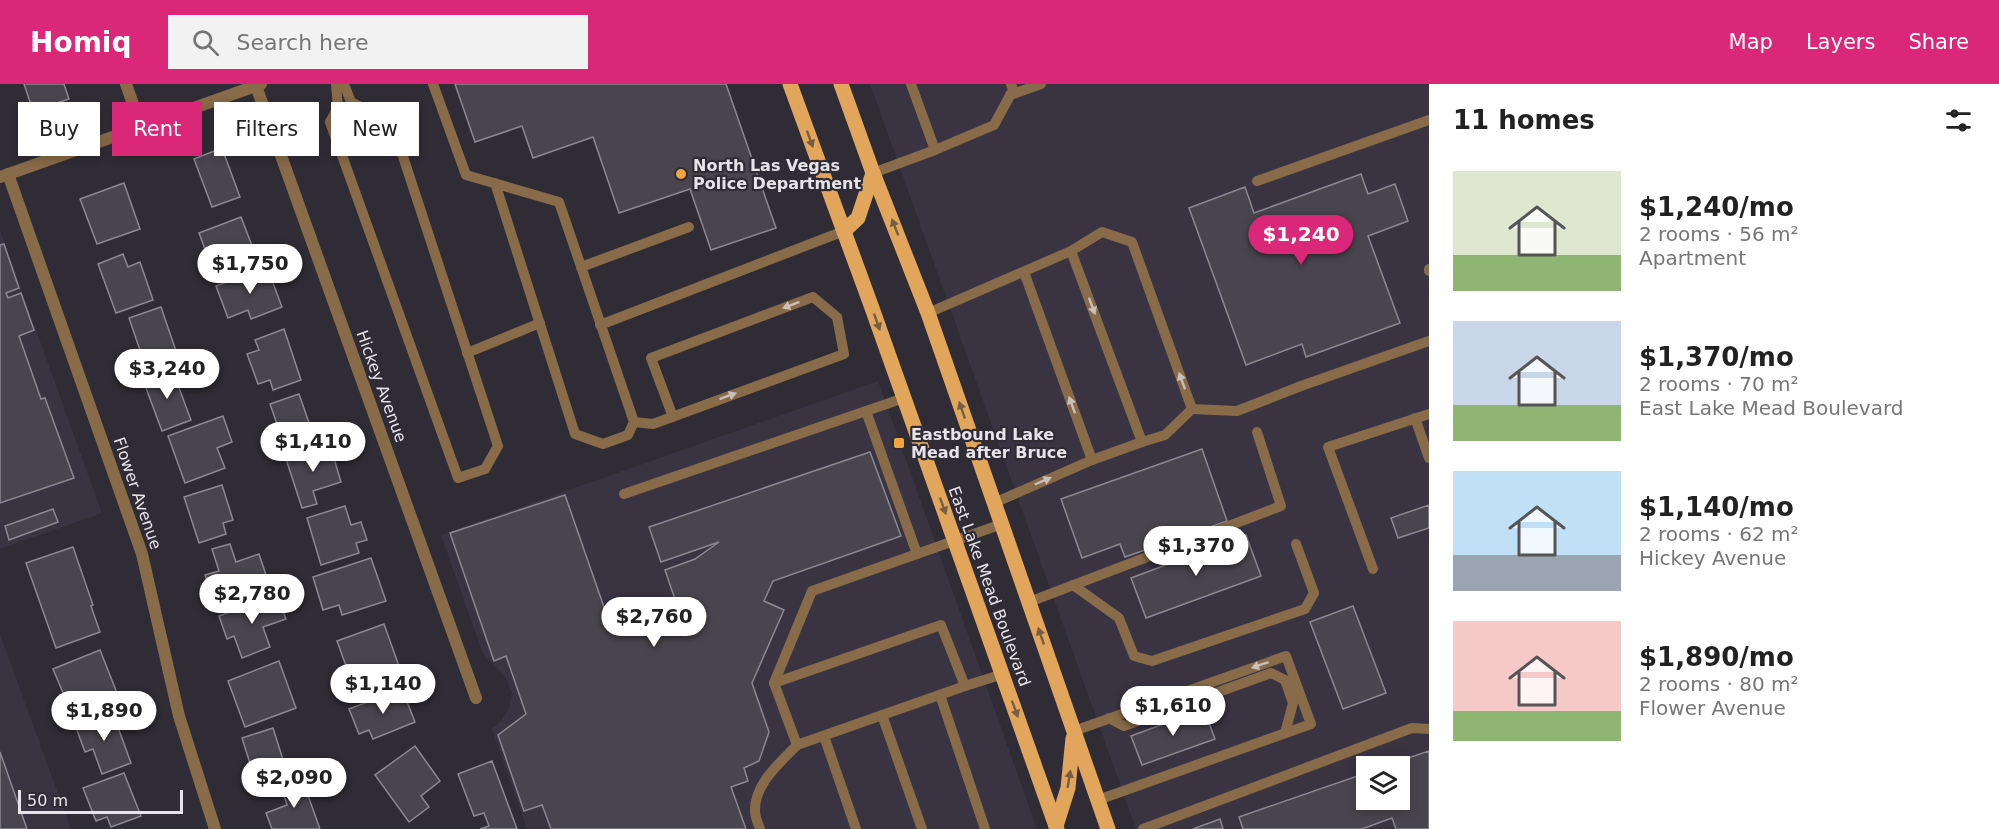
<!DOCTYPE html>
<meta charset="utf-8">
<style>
:root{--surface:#fff;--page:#f2f2f2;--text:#222;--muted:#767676;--accent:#db2777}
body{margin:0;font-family:"DejaVu Sans",sans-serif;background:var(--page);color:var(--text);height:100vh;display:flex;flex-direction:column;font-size:22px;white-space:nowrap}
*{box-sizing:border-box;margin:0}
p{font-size:20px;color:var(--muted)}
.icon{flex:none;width:33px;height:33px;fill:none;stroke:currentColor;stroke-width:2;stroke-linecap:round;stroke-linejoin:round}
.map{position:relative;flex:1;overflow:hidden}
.details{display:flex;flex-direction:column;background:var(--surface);width:570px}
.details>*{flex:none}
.top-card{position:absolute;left:18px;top:18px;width:570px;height:54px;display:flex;gap:12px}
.fabs{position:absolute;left:1356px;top:672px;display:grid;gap:12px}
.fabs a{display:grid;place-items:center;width:54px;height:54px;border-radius:0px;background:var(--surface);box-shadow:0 3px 9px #0003;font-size:30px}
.scale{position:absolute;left:18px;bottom:15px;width:165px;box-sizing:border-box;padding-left:6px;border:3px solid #e6e3e9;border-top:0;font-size:16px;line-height:21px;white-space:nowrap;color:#e6e3e9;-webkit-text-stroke:4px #302c35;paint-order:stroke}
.price{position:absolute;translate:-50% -51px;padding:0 14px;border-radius:21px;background:#fff;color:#222;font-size:20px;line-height:39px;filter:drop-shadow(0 2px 3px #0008)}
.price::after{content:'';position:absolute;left:50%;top:36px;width:18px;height:14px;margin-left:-9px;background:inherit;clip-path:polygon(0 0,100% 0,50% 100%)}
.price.on{background:var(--accent);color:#fff}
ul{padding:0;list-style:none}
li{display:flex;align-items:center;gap:18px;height:150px;padding:0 24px}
li span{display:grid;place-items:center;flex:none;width:168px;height:120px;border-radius:0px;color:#555}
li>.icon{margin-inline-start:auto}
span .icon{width:72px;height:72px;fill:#fffc;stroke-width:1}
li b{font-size:26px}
h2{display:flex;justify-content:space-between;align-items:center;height:72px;padding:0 24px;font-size:26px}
.pill{padding:0 21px;border-radius:0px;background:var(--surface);box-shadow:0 3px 9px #0003;font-size:21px;line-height:54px}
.pill.on{background:var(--accent);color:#fff}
header{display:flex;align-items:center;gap:36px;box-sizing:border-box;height:84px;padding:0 30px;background:var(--accent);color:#fff}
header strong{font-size:28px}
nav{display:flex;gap:33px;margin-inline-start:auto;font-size:21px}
.search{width:420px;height:54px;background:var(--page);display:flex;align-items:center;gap:15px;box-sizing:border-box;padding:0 21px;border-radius:0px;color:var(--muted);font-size:22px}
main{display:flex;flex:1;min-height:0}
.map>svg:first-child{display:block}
.built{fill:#393342;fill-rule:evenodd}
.building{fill:#49454e;stroke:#8c8892;stroke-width:1.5}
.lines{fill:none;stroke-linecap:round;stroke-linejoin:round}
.service{stroke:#886b48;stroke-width:10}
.minor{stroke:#886b48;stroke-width:12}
.tertiary{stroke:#886b48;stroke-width:12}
.primary{stroke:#e1a65b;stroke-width:15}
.oneway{fill:#775d44}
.oneway2{fill:#cabfb9}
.poi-dot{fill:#f0a63e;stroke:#302c35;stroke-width:2}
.labels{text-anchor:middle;stroke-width:4.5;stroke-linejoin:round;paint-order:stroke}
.poi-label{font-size:16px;font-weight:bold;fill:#e6e3e9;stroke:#302c35;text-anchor:start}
.street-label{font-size:16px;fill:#e6e3e9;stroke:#302c35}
</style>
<header>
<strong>Homiq</strong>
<div class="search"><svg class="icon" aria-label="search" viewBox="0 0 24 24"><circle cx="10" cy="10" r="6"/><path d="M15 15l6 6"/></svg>Search here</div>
<nav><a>Map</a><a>Layers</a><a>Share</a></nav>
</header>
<main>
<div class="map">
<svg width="1429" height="745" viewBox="0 0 1429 745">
<rect width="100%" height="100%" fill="#302c35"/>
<g class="built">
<path d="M 870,0 L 1429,0 L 1429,745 L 1136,745 ZM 1366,682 L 1400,682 L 1400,716 L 1366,716 Z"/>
<polygon points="0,146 102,429 0,465"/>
<polygon points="878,297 1037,745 527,745 492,645 501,637 509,624 512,608 504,591 483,570 441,451"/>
<polygon points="0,550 71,745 0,745"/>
</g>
<g class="building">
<polygon points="24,0 64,0 69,15 33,27"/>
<polygon points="455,0 726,0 776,144 711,166 690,105 619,129 593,53 533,74 522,42 475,58"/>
<polygon points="222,64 240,113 212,123 194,75"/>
<polygon points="1361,90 1368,110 1395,100 1408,137 1368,152 1400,239 1306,273 1302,260 1246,281 1189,124 1245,103 1254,129"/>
<polygon points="124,99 140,145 97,160 80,115"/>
<polygon points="241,133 259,180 216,195 199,149"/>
<polygon points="4,160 19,204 6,209 8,214 21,209 34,246 19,252 41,315 45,314 74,394 0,419 0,161"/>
<polygon points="123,170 128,183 140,178 153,216 116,229 98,180"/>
<polygon points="267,183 282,223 251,235 248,226 228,234 216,202"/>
<polygon points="161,223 176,267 144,278 129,234"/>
<polygon points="284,245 301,296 273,306 270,296 258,300 247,270 259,266 255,256"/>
<polygon points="172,285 191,336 162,347 143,296"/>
<polygon points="299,310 314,353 285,363 270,320"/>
<polygon points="223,332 232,358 217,364 225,384 185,399 168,352"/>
<polygon points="330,361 341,398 313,407 317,420 302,424 286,375"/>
<polygon points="1202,365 1227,437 1125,473 1120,460 1082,474 1061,415"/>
<polygon points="870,368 901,452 773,497 764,517 784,526 752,599 769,648 759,677 744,684 748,697 731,703 746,745 551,745 542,721 524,727 498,651 526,630 506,572 494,577 450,449 565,411 613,549 679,527 665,486 695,475 719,458 661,478 649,443"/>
<polygon points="222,401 233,436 223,439 226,450 199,459 184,413"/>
<polygon points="1429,421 1429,444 1398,454 1391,434"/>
<polygon points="345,422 351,441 361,438 367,456 356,459 359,469 321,481 307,434"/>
<polygon points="53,425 58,438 9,456 5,442"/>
<polygon points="1246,451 1261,492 1146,534 1131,494"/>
<polygon points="230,460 236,478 259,470 268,497 257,501 259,507 215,521 205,491 219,487 212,465"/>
<polygon points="73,463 93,521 91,522 100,548 56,564 26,479"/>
<polygon points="371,474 386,517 342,531 339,521 323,526 313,493"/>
<polygon points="277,511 286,535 263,543 270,563 242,574 234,552 227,555 219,532"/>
<polygon points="1353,522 1386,609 1343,625 1310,538"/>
<polygon points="384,540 400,585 353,601 337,557"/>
<polygon points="100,566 121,619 96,629 91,614 69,623 53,585"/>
<polygon points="279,577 296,624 245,643 228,597"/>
<polygon points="402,605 415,638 373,655 369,646 359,650 349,625"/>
<polygon points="1204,625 1215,655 1142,681 1131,652"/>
<polygon points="112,627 131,679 102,690 93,665 85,668 75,641"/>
<polygon points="273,644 284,679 253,689 242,654"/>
<polygon points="415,662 440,697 421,712 429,723 409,738 375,691"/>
<polygon points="1429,667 1429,745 1396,745 1392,734 1362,745 1243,745 1239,733 1366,689 1366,716 1400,716 1400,682 1384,682"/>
<polygon points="0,668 27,745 0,745"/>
<polygon points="492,677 517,745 480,745 489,742 484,729 474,732 458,690"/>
<polygon points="124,689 141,732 111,743 107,733 96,737 83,704"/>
<polygon points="301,692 320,745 272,745 266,729 287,721 280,700"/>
<polygon points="1220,735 1223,745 1193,745"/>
</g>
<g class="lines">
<g class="service">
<polyline points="336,0 338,24 330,38 458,394 485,385 498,362 392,39 351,18 344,0"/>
<polyline points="433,0 466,91 559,118 634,338 628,351 603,360 575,350 495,99"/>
<polyline points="911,0 935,66"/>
<polyline points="1010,11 1041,0"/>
<polyline points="873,89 935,66 994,41 1013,6 1011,0"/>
<polyline points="1257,97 1429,36"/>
<polyline points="581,183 689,143"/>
<polyline points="1429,185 1429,187"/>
<polyline points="1024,188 1092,376"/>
<polyline points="928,229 1071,167 1102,148 1132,158 1192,325 1165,351 1142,358 1071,167"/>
<polyline points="600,241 844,147"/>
<polyline points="467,269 540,239"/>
<polyline points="1192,325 1237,327 1301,302 1429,257"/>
<polyline points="866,327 917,470"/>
<polyline points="1415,334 1429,374"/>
<polyline points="634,338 653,340 844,270 837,233 813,213 651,274 673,333"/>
<polyline points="624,410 904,314"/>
<polyline points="994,419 1092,376 1142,358"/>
<polyline points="1373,485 1328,363 1429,330"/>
<polyline points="1073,501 1119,534 1134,572 1152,577 1305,525 1314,509 1296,460"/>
<polyline points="1029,518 1281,422 1257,348"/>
<polygon points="941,541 965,602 797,661 774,599"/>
<polyline points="774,599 812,507 1002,440"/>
<polyline points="965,602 1003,590"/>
<polyline points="940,611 985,745"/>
<polyline points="882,631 922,745"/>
<polyline points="1109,634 1124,642 1271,589 1285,596 1293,619 1285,649"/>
<polyline points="1074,647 1286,572 1311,640 1098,716"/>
<polyline points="824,652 856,745"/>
<path d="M 760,745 C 758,739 755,733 755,727 C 754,700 780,679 797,661"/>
<polyline points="1143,745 1412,644 1429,645"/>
</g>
<g class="minor">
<polyline points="126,0 141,43"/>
<polyline points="256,2 476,614"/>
<polyline points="8,90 142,470 179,632 215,745"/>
</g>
<polyline class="tertiary" points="0,93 261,0"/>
<g class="primary">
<polyline points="790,0 872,224 1057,745"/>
<polyline points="841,0 873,89 928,229 1108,745"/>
<polyline points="844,147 858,134 873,89"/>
<polyline points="1056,742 1068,704 1073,654"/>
</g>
</g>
<defs><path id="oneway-solid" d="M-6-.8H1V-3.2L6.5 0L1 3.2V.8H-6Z" transform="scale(1.5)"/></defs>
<g class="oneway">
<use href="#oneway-solid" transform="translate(810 55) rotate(70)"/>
<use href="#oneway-solid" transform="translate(895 143) rotate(-111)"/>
<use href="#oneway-solid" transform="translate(877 238) rotate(70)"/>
<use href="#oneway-solid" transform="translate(962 326) rotate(-109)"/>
<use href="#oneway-solid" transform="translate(943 422) rotate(70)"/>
<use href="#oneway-solid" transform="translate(1041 552) rotate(-109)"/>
<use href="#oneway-solid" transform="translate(1015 625) rotate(70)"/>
<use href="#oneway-solid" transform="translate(1069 695) rotate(-81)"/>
</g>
<g class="oneway2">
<use href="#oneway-solid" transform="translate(791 221) rotate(159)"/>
<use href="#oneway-solid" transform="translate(1092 222) rotate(70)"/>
<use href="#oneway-solid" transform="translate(1182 297) rotate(-110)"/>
<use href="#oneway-solid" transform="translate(728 312) rotate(-20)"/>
<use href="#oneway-solid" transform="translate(1072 321) rotate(-110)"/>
<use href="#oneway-solid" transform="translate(1043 397) rotate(-23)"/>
<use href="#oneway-solid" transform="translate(1260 581) rotate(161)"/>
</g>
<g class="poi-dot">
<circle cx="681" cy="90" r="6"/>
<rect x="893" y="353" width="12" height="12" rx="3"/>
</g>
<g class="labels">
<g class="poi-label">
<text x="693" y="87">North Las Vegas<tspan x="693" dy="18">Police Department</tspan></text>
<text x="911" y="356">Eastbound Lake<tspan x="911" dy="18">Mead after Bruce</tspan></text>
</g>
<g class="street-label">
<text transform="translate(382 302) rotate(70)" y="6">Hickey Avenue</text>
<text transform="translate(138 409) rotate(71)" y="6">Flower Avenue</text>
<text transform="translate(990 502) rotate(70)" y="6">East Lake Mead Boulevard</text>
</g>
</g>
</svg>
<div class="fabs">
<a><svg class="icon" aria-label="layers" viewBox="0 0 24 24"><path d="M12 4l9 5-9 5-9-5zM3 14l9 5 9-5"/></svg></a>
</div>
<div class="scale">50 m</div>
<b class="price on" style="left:1301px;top:182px">$1,240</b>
<b class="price" style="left:250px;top:211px">$1,750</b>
<b class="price" style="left:167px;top:316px">$3,240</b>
<b class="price" style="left:313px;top:389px">$1,410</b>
<b class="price" style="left:1196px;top:493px">$1,370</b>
<b class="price" style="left:252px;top:541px">$2,780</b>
<b class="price" style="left:654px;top:564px">$2,760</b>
<b class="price" style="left:383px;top:631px">$1,140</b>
<b class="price" style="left:1173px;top:653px">$1,610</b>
<b class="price" style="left:104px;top:658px">$1,890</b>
<b class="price" style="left:294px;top:725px">$2,090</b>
<div class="top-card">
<a class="pill">Buy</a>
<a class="pill on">Rent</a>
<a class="pill">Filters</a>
<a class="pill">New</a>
</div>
</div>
<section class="details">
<h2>11 homes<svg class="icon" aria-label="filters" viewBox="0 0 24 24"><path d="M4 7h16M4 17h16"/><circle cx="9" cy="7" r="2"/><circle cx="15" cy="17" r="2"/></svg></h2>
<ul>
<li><span style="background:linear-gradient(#dfe7d0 70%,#8fb573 0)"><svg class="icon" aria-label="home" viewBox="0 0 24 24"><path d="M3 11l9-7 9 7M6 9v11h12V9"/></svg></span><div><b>$1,240/mo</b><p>2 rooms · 56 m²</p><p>Apartment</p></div></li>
<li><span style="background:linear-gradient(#c9d6e8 70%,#8fb573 0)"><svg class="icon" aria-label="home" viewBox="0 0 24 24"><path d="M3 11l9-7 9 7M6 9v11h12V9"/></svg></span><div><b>$1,370/mo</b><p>2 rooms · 70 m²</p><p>East Lake Mead Boulevard</p></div></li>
<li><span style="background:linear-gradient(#bfe0f5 70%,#9aa5b1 0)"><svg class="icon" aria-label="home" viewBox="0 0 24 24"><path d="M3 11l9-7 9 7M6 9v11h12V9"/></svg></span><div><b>$1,140/mo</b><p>2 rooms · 62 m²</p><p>Hickey Avenue</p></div></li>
<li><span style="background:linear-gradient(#f6c9c9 75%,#8fb573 0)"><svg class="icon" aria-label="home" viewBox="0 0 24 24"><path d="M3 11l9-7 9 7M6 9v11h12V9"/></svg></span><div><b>$1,890/mo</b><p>2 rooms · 80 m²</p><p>Flower Avenue</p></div></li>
</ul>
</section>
</main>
